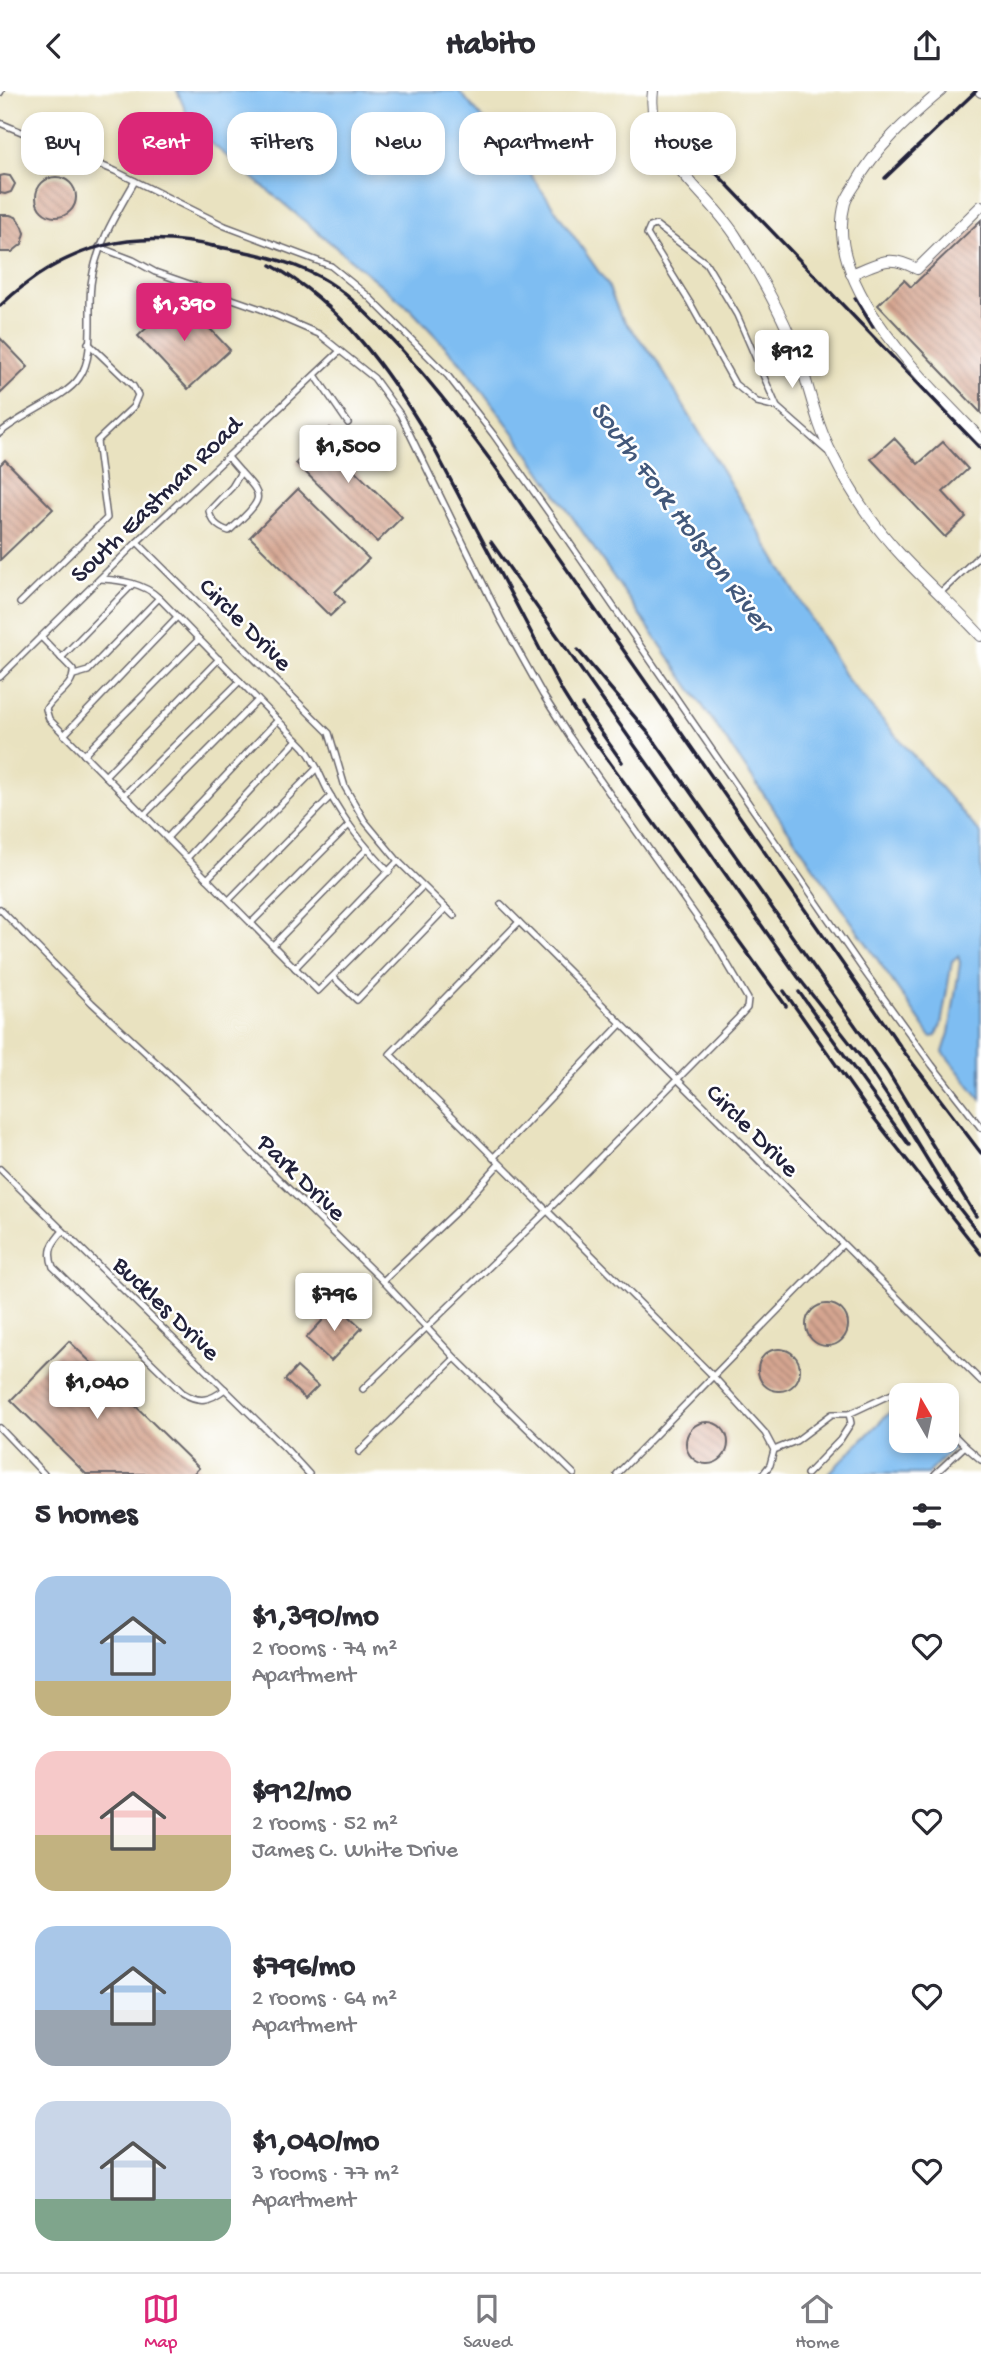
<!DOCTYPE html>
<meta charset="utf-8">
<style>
:root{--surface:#fff;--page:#f2f2f3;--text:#2b2b33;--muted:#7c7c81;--line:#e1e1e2;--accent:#db2777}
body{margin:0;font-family:"Gochi Hand",sans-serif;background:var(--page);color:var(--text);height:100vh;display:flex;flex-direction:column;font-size:26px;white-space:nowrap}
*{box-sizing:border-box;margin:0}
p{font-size:23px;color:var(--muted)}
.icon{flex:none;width:38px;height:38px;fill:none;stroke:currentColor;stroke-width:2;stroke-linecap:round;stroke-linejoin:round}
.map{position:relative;height:1383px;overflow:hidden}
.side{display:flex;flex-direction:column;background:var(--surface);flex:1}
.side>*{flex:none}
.hud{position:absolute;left:21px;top:21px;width:940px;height:63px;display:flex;gap:14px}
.needle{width:46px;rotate:351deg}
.fabs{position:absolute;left:889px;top:1292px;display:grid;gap:14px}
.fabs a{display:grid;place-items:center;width:70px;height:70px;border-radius:14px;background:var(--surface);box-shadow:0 4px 10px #0003;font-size:35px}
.price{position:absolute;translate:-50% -60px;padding:0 16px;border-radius:7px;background:#fff;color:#222;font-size:23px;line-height:46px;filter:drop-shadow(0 2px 4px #0008)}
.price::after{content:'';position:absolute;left:50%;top:42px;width:21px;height:16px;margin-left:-10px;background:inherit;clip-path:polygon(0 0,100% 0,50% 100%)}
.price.active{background:var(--accent);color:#fff}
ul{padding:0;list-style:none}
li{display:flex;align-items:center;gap:21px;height:175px;padding:0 35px}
li span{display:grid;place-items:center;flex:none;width:196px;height:140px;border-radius:21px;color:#555}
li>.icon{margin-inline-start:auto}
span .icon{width:84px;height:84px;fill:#fffc;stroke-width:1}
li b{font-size:30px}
h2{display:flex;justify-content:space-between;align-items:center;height:84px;padding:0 35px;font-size:30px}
.pill{padding:0 24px;border-radius:21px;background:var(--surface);box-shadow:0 4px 10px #0003;font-size:24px;line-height:63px}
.pill.active{background:var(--accent);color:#fff}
header{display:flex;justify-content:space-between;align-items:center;height:91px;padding:0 35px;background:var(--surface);font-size:32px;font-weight:800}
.dock{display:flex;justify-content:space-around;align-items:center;height:98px;border-top:2px solid var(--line);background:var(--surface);font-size:19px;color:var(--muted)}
.dock a{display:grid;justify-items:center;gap:4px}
.dock .active{color:var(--accent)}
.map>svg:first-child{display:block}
.water{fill:#7ebdf2;stroke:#507096;stroke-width:2}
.building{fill:url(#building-back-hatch)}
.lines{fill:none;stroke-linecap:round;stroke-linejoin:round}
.service-casing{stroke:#68656a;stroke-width:8}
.minor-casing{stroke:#68656a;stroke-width:12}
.service{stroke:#fff;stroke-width:5}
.minor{stroke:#fff;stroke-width:10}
.rail{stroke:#22223b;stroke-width:3.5}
.labels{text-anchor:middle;stroke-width:5;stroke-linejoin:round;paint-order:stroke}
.street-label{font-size:26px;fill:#22223b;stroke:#fff}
.water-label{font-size:28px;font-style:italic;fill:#42587b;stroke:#fff}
</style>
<header><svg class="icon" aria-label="back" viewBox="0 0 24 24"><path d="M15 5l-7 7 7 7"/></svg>Habito<svg class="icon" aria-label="share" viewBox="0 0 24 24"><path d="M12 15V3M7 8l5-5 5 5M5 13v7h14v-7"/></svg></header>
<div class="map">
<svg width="981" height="1383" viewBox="0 0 981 1383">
<defs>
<pattern id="building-back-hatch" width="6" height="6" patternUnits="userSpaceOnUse" patternTransform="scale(1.75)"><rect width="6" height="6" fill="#d5a590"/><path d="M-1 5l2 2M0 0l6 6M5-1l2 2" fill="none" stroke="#ac8677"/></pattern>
</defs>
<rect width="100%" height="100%" fill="#fff"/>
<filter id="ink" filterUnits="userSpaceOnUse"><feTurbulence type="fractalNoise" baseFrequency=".0143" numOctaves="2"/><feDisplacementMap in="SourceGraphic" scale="14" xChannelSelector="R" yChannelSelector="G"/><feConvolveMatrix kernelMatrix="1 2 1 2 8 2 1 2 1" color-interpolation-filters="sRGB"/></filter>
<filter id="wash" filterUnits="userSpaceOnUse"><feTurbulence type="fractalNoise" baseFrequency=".00686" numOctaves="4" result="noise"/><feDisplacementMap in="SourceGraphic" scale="28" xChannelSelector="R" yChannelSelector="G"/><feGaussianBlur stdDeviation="1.57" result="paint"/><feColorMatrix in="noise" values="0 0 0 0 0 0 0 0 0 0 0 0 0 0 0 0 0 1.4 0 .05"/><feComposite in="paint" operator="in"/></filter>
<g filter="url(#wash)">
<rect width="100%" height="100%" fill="#e9e2c0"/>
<g class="water">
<polygon points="177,0 459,0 526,77 608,194 620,224 655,267 847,588 981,743 981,1009 943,961 949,942 960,872 958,865 952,870 941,934 936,945 931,946 517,346 461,272 411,219 193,37"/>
<polygon points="901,1310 901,1349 947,1349 954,1356 927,1383 828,1383"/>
</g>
<g id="blocks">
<g class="building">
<polygon points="4,84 10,85 15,93 11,101 5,103 0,102 0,85"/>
<circle cx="56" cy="106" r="20"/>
<polygon points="0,124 10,124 16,126 23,136 25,142 22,153 12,161 0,161"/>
<polygon points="981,129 981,322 878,214 904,189 911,196"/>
<polygon points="180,206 230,259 188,298 138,245"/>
<polygon points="0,247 28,276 0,303"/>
<polygon points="330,337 361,368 352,377 402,426 377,451 296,372"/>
<polygon points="894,347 918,373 943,351 968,378 943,401 966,426 945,446 871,368"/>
<polygon points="5,369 53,418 0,469 0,374"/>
<polygon points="298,398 369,468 335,501 345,511 330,525 250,446"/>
<circle cx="827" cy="1234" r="21"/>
<polygon points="337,1214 362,1237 331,1270 306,1247"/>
<polygon points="69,1250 199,1377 193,1383 86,1383 11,1309"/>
<circle cx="779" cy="1279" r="21"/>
<polygon points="297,1276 318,1295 305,1308 285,1289"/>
<circle cx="707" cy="1352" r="21"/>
</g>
</g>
</g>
<g filter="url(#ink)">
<use href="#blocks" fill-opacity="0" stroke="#68656a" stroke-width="2"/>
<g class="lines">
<defs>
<g id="service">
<polyline points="0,2 1,0"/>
<polyline points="0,32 115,80 225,135 331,175 368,205 448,285 493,343 558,435 864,880 932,974 981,1037"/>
<polyline points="99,156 133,169 155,181 261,218 319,243 374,287 400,323 501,529 543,604 569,645 715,852 748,908 747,917 738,927 547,1120 363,1298"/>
<polyline points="315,284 348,332"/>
<polyline points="777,316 757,311 735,293 690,212 647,143 650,136 656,134 706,172 737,224 777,316 827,360"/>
<path d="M 0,342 C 20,324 67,306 79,287 C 97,263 86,216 92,187 C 98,151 117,122 135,90"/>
<path d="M 228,366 C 262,408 272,400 229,440 C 219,437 211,430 209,420 L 232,396 L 241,381"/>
<polyline points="137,451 329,642 345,696 364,729 398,770 454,825"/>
<path d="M 100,488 C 121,489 144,492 159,507 L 304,656 C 315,669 320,685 328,700 C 346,732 363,754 389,781"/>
<polyline points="940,502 981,463"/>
<polyline points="20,512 107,427 97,350 133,316 138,304 133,295 88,252"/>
<path d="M 41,546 L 73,579 C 75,595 53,605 46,618 L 49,628 L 318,900 L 423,795"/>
<polyline points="61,567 133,493"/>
<polyline points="74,584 88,580 159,507"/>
<polyline points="0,586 137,451 340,260"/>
<polyline points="64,644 177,526"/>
<polyline points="84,664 199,548"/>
<polyline points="105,685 219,568"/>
<polyline points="124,704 240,590"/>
<polyline points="144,724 258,609"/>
<polyline points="167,747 278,629"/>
<polyline points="187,767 297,649"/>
<polyline points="207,788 317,677"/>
<polyline points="229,809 331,705"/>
<polyline points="501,813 981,1290"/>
<polyline points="0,818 92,912 211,1022 383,1190 455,1267 574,1383"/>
<polyline points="519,831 390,963 713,1285 765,1342 774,1359 770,1374 763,1383"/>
<polyline points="251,832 349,734"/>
<polyline points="273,854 367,758"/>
<polyline points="295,877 398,770"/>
<polyline points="333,886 357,909 446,817"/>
<polyline points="493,1067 621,933"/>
<polyline points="0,1078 287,1359 309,1383"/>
<path d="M 63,1140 C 52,1152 47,1160 53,1176 L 183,1302 C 199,1312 210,1310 225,1298"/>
<polyline points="383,1190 459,1118 499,1073"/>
<polyline points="0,1337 44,1383"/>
<polyline points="965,1355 981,1369"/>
<polyline points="774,1359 796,1350 832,1323 849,1323 896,1301 907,1300 912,1304"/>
<polyline points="359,1361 455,1267"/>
<polyline points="617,1383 842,1154"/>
<polyline points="807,1383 840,1349 851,1332 849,1323"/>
<polyline points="935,1383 965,1355 947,1337"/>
</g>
<g id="minor">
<path d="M 653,0 C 645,65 707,98 737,147 C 760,184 783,224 798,265 C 810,298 816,334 833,365 C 843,385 855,406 868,424 C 900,469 944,505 981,545"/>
<path d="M 941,0 C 908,28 876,56 855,94 C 851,100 847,106 845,112 C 822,195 929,294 981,348"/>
<polyline points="980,0 981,1"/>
<path d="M 851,183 C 881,172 887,162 917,178 L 981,115"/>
</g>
</defs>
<use href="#service" class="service-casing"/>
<use href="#minor" class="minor-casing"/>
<use href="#service" class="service"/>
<use href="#minor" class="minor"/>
<g class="rail">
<polyline points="692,57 981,358"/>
<polyline points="885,87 976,0"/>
<path d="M 213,155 C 250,161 286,168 320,186 C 344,199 363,219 382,238 C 423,280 459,327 494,374 L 905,962 L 981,1062"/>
<path d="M 271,174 C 342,213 389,281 429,348 L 563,602 L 587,640 L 786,915"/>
<polyline points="855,207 873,236"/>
<path d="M 0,215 C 65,153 134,136 222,157"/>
<polyline points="491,451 798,886 864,970 900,1024 949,1104"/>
<polyline points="578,559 650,644 888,981 976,1125"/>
<polyline points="582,614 622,671"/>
<polyline points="784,900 870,1022 981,1163"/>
<polyline points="799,901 909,1054"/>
<polyline points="944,1098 981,1145"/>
</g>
</g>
</g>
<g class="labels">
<g class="street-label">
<text transform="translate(155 407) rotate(-44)" y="9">South Eastman Road</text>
<text transform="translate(247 532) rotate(45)" y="9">Circle Drive</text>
<text transform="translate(754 1038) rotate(45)" y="9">Circle Drive</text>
<text transform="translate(303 1085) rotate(44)" y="9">Park Drive</text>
<text transform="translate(168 1216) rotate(44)" y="9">Buckles Drive</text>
</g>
<g class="water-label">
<text transform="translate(683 424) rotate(53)" y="10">South Fork Holston River</text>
</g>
</g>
</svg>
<div class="fabs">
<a><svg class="needle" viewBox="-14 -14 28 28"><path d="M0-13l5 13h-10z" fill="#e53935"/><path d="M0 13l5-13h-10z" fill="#7c7c81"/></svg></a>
</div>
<b class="price active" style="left:184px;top:252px">$1,390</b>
<b class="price" style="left:792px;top:299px">$912</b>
<b class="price" style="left:348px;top:394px">$1,500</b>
<b class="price" style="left:334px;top:1242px">$796</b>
<b class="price" style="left:97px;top:1330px">$1,040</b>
<div class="hud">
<a class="pill">Buy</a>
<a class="pill active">Rent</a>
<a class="pill">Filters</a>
<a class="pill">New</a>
<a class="pill">Apartment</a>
<a class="pill">House</a>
</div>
</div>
<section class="side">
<h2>5 homes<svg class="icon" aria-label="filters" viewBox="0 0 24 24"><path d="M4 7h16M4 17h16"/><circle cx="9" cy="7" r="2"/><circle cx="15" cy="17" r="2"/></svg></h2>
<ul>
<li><span style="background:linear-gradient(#a9c7e8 75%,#c2b280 0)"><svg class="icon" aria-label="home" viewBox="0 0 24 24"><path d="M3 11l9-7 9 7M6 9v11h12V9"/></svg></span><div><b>$1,390/mo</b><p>2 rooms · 74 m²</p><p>Apartment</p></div><svg class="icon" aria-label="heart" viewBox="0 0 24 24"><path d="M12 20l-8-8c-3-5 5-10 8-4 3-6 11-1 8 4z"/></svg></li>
<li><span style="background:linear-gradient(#f6c9c9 60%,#c2b280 0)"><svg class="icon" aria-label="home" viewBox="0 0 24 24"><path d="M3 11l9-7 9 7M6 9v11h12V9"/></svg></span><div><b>$912/mo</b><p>2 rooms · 52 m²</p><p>James C. White Drive</p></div><svg class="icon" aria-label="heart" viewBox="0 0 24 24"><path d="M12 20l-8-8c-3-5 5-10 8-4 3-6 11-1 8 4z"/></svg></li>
<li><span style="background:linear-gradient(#a9c7e8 60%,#9aa5b1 0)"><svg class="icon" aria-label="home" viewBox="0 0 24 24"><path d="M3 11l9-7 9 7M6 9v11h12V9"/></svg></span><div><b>$796/mo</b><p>2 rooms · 64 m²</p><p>Apartment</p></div><svg class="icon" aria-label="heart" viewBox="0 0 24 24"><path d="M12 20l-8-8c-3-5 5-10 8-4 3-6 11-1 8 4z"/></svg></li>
<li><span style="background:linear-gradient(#c9d6e8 70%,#7fa58c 0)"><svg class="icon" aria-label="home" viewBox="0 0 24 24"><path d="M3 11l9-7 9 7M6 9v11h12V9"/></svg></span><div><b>$1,040/mo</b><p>3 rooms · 77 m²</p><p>Apartment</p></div><svg class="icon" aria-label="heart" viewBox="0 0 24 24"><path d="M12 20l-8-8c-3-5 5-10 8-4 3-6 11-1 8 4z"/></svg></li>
</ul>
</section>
<nav class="dock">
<a class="active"><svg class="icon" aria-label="map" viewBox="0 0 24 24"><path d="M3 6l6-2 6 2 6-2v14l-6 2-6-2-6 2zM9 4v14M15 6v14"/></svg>Map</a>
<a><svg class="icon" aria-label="saved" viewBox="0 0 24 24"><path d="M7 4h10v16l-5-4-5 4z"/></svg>Saved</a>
<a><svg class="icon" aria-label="home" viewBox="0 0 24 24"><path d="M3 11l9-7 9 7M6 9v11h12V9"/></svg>Home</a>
</nav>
